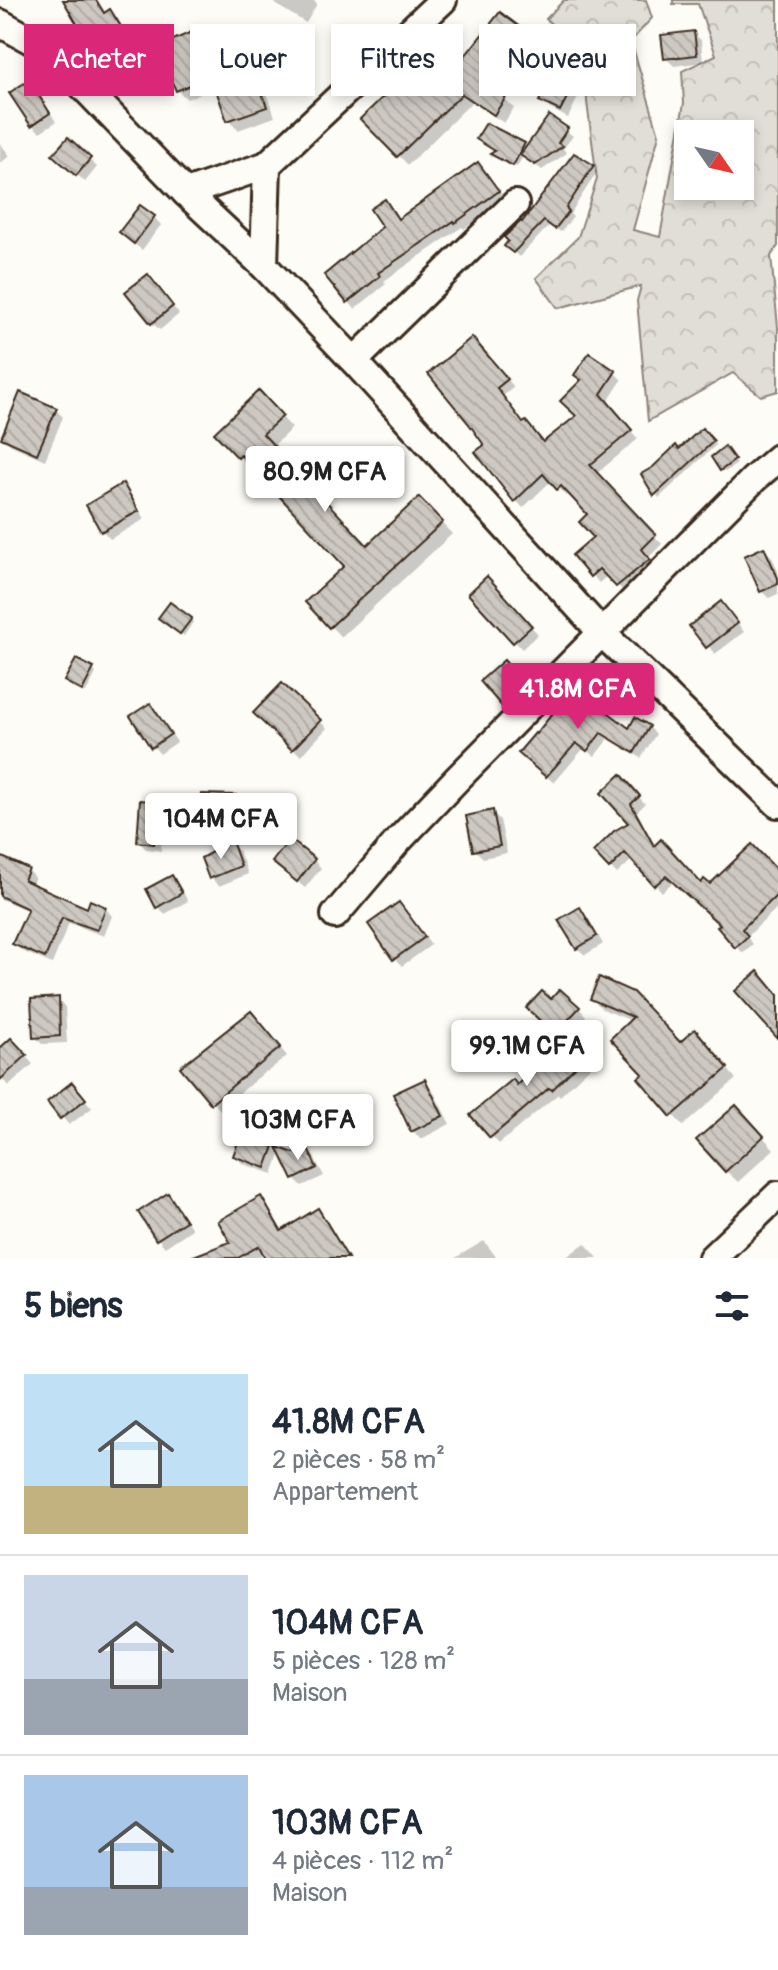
<!DOCTYPE html>
<html lang="fr">
<meta charset="utf-8">
<style>
:root{--surface:#fff;--page:#f6f6f7;--text:#1f2937;--muted:#747a83;--line:#e0e1e3;--accent:#db2777}
body{margin:0;font-family:Pangolin,sans-serif;background:var(--page);color:var(--text);height:100vh;display:flex;flex-direction:column;font-size:30px;white-space:nowrap}
*{box-sizing:border-box;margin:0}
p{font-size:26px;color:var(--muted)}
.icon{flex:none;width:44px;height:44px;fill:none;stroke:currentColor;stroke-width:2;stroke-linecap:round;stroke-linejoin:round}
.map{position:relative;height:1258px;overflow:hidden}
.panel{display:flex;flex-direction:column;background:var(--surface);flex:1}
.panel>*{flex:none}
.hud{position:absolute;left:24px;top:24px;width:730px;height:72px;display:flex;gap:16px}
.needle{width:52px;rotate:124deg}
.tools{position:absolute;left:674px;top:120px;display:grid;gap:16px}
.tools a{display:grid;place-items:center;width:80px;height:80px;border-radius:0px;background:var(--surface);box-shadow:0 4px 12px #0003;font-size:40px}
.price{position:absolute;translate:-50% -68px;padding:0 18px;border-radius:8px;background:#fff;color:#222;font-size:26px;line-height:52px;filter:drop-shadow(0 2px 4px #0008)}
.price::after{content:'';position:absolute;left:50%;top:48px;width:24px;height:18px;margin-left:-12px;background:inherit;clip-path:polygon(0 0,100% 0,50% 100%)}
.price.active{background:var(--accent);color:#fff}
ul{padding:0;list-style:none}
li{display:flex;align-items:center;gap:24px;height:200px;padding:0 24px}
li+li{border-top:2px solid var(--line)}
li span{display:grid;place-items:center;flex:none;width:224px;height:160px;border-radius:0px;color:#555}
li>.icon{margin-inline-start:auto}
span .icon{width:96px;height:96px;fill:#fffc;stroke-width:1}
li b{font-size:34px}
h2{display:flex;justify-content:space-between;align-items:center;height:96px;padding:0 24px;font-size:34px}
.pill{padding:0 28px;border-radius:0px;background:var(--surface);box-shadow:0 4px 12px #0003;font-size:28px;line-height:72px}
.pill.active{background:var(--accent);color:#fff}
.map>svg:first-child{display:block}
.forest{fill:url(#forest-crowns);stroke:#8e847a;stroke-width:2;fill-rule:evenodd}
.shadow{fill:#0003}
.building{fill:url(#building-back-hatch);stroke:#3b2a1e;stroke-width:2}
.lines{fill:none;stroke-linecap:round;stroke-linejoin:round}
.street-casing{stroke:#3b2a1e;stroke-width:32}
.street{stroke:#fdfcf7;stroke-width:26}
</style>
<div class="map">
<svg width="778" height="1258" viewBox="0 0 778 1258">
<defs>
<pattern id="forest-crowns" width="20" height="18" patternUnits="userSpaceOnUse" patternTransform="scale(2)"><rect width="20" height="18" fill="#e1ded7"/><path d="M2 6a3 3 0 1 1 6 0M12 15a3 3 0 1 1 6 0" fill="none" stroke="#c2bfb8"/></pattern>
<pattern id="building-back-hatch" width="6" height="6" patternUnits="userSpaceOnUse" patternTransform="scale(2)"><rect width="6" height="6" fill="#cdc8c2"/><path d="M-1 5l2 2M0 0l6 6M5-1l2 2" fill="none" stroke="#b1aca6"/></pattern>
</defs>
<rect width="100%" height="100%" fill="#fdfcf7"/>
<filter id="ink" filterUnits="userSpaceOnUse"><feTurbulence type="fractalNoise" baseFrequency=".0125" numOctaves="2"/><feDisplacementMap in="SourceGraphic" scale="16" xChannelSelector="R" yChannelSelector="G"/><feConvolveMatrix kernelMatrix="1 2 1 2 8 2 1 2 1" color-interpolation-filters="sRGB"/></filter>
<g filter="url(#ink)">
<path class="forest" d="M 564,0 L 646,0 L 652,18 L 631,41 L 659,135 L 633,230 L 660,237 L 684,103 L 682,71 L 716,55 L 698,4 L 673,4 L 673,0 L 778,0 L 778,246 L 771,256 L 778,327 L 778,391 L 761,396 L 733,373 L 648,421 L 637,301 L 641,286 L 558,308 L 536,278 L 578,237 L 597,179 L 587,102 L 586,58 L 546,19 ZM 740,134 L 740,186 L 688,186 L 688,134 Z"/>
<g class="shadow">
<polygon points="72,0 98,0 106,14 110,12 118,19 134,47 106,65 99,57 68,3"/>
<polygon points="272,0 313,0 317,4 306,23 278,6"/>
<polygon points="202,29 212,39 220,57 252,48 261,58 264,66 252,72 255,79 266,89 275,117 238,130 229,120 217,87 187,99 177,90"/>
<polygon points="693,33 701,40 703,62 674,66 666,58"/>
<polygon points="531,39 540,48 502,97 514,108 504,123 472,102 408,165 363,119 427,87 461,64"/>
<polygon points="574,82 582,89 568,118 549,108 542,101"/>
<polygon points="29,83 37,90 56,122 40,132 32,125"/>
<polygon points="549,118 573,136 563,149 567,153 542,170 523,156 517,167 496,157 497,152 523,145 527,149"/>
<polygon points="68,140 97,167 85,182 63,162"/>
<polygon points="0,143 10,156 0,163"/>
<polygon points="478,165 505,199 464,229 462,227 384,281 386,284 355,309 348,301 385,227 384,202 399,220"/>
<polygon points="592,167 597,172 570,214 573,217 561,232 550,225 519,257 507,246"/>
<polygon points="154,217 161,225 142,250 129,240"/>
<polygon points="155,285 179,314 160,330 152,323"/>
<polygon points="480,347 514,387 503,396 524,425 544,444 578,416 615,373 622,380 607,403 638,439 596,474 662,544 648,558 656,567 625,593 608,575 599,583 592,575 596,537 590,514 570,493 566,496 552,480 523,508 516,500 487,445"/>
<polygon points="259,393 292,428 273,446 367,548 419,499 452,534 341,637 308,603 347,567 253,465 250,468 217,433"/>
<polygon points="56,410 63,417 45,460 11,445 3,438"/>
<polygon points="702,430 716,445 659,498 644,474 679,451"/>
<polygon points="728,452 737,464 725,472 722,469"/>
<polygon points="122,485 130,493 145,519 110,539 103,531 88,505"/>
<polygon points="764,549 772,557 778,571 778,594 769,598 761,591"/>
<polygon points="494,587 538,634 522,649 471,595"/>
<polygon points="729,611 744,632 715,654 692,626"/>
<polygon points="190,619 193,622 184,636 164,621"/>
<polygon points="93,670 96,673 86,693 70,684"/>
<polygon points="512,670 532,695 512,715 505,708"/>
<polygon points="282,686 327,728 301,756 256,713"/>
<polygon points="594,699 601,706 600,708 629,731 649,727 656,734 641,758 609,738 595,756 584,748 554,783 527,759"/>
<polygon points="150,705 157,713 177,742 160,754 153,746"/>
<polygon points="628,784 645,804 637,812 656,847 701,886 710,887 778,873 778,907 747,937 753,944 743,953 736,946 722,925 674,881 662,892 633,859 617,874 596,852 631,824"/>
<polygon points="235,797 242,805 241,831 210,830 202,822"/>
<polygon points="156,804 164,811 161,851 146,849 139,842"/>
<polygon points="492,812 500,820 507,853 483,858 475,850"/>
<polygon points="231,844 239,851 248,874 219,886 211,878 204,859"/>
<polygon points="0,859 28,870 35,877 31,886 88,910 105,908 112,916 104,936 69,923 52,964 22,951 15,944 29,911 0,899"/>
<polygon points="314,860 321,868 305,888 282,869"/>
<polygon points="171,877 179,885 188,901 165,914 158,907"/>
<polygon points="399,904 431,945 402,966 394,958"/>
<polygon points="580,909 587,917 603,944 585,955 577,948"/>
<polygon points="600,980 681,1044 705,1042 736,1079 683,1126 641,1079 646,1074 632,1021 602,1009 592,998"/>
<polygon points="58,999 65,1007 67,1043 42,1044 35,1037"/>
<polygon points="551,1001 579,1008 586,1016 564,1040 591,1066 560,1096 558,1094 499,1144 473,1115 518,1087 564,1040 529,1008"/>
<polygon points="259,1021 287,1056 267,1072 266,1071 220,1110 213,1102"/>
<polygon points="11,1041 33,1064 9,1086 0,1077 0,1051"/>
<polygon points="424,1081 432,1089 450,1124 421,1139 413,1131"/>
<polygon points="79,1092 92,1108 69,1125 49,1102"/>
<polygon points="747,1119 774,1149 738,1182 726,1171"/>
<polygon points="273,1147 280,1155 273,1174 243,1164 235,1156"/>
<polygon points="307,1149 314,1157 324,1176 302,1186 294,1179 294,1155"/>
<polygon points="168,1195 175,1203 192,1229 165,1247 158,1239 141,1213"/>
<polygon points="261,1198 267,1205 282,1232 318,1211 325,1218 349,1258 267,1258 265,1253 256,1258 211,1258 232,1243"/>
<polygon points="484,1241 497,1258 455,1258"/>
<polygon points="585,1243 598,1258 565,1258"/>
</g>
<g class="building">
<polygon points="63,0 96,0 104,13 110,9 128,38 97,58"/>
<polygon points="500,12 533,37 493,88 506,97 494,115 462,94 397,157 360,119 412,69 427,84 450,53 461,61"/>
<polygon points="203,27 215,56 252,46 256,57 244,62 249,79 256,77 267,107 227,121 211,76 176,91 157,47"/>
<polygon points="694,31 697,55 664,59 661,35"/>
<polygon points="555,70 576,80 560,111 539,101"/>
<polygon points="29,80 50,113 31,126 9,93"/>
<polygon points="549,115 568,128 558,143 563,146 535,165 520,155"/>
<polygon points="486,123 525,143 513,166 490,154 495,151 476,139"/>
<polygon points="68,137 91,158 76,176 52,155"/>
<polygon points="574,153 594,165 566,208 569,211 555,229 544,221 513,253 504,246 508,241 504,237 521,221 522,222"/>
<polygon points="478,162 499,191 455,223 454,221 378,273 380,276 347,303 324,275 382,227 370,209 385,199 398,219"/>
<polygon points="140,205 155,216 134,244 119,232"/>
<polygon points="148,274 173,306 151,324 125,292"/>
<polygon points="472,337 508,379 497,388 523,423 526,421 543,442 576,416 560,401 581,380 574,375 589,353 616,371 601,394 632,430 590,465 656,535 642,549 650,559 616,587 599,569 590,577 572,555 593,537 579,522 587,514 561,486 557,490 543,474 514,502 475,452 484,445 469,424 428,374"/>
<polygon points="259,390 283,416 263,434 367,545 419,497 443,522 329,628 305,602 344,566 241,455 238,458 214,433"/>
<polygon points="20,392 57,408 37,454 1,438"/>
<polygon points="702,428 714,441 654,496 641,474 653,467 676,445 679,449"/>
<polygon points="725,446 735,460 720,471 711,457"/>
<polygon points="123,483 139,511 101,532 86,505"/>
<polygon points="764,547 778,578 778,584 760,592 744,556"/>
<polygon points="487,576 532,626 513,643 468,594"/>
<polygon points="721,601 738,623 706,648 689,626"/>
<polygon points="170,602 192,618 180,634 158,618"/>
<polygon points="76,659 94,668 82,691 64,681"/>
<polygon points="504,660 526,686 504,709 480,681"/>
<polygon points="282,683 321,720 292,750 253,713"/>
<polygon points="577,683 596,698 593,701 629,728 635,717 650,726 634,753 601,733 587,751 576,743 546,777 518,753 535,733 536,734"/>
<polygon points="150,703 171,734 151,748 130,716"/>
<polygon points="621,774 640,796 631,804 654,846 661,839 701,883 704,879 710,884 752,844 778,871 778,894 742,929 748,936 735,948 717,927 720,925 666,876 654,886 625,853 609,869 593,852 614,831 628,823 601,793"/>
<polygon points="201,794 236,795 234,824 200,823"/>
<polygon points="140,800 157,802 154,844 137,842"/>
<polygon points="493,810 500,846 473,851 466,816"/>
<polygon points="290,839 315,859 297,882 272,862"/>
<polygon points="232,841 241,866 209,879 201,858"/>
<polygon points="0,856 29,869 24,880 87,908 90,900 106,907 97,930 62,918 45,958 12,944 28,909 0,896"/>
<polygon points="172,875 182,893 156,908 146,889"/>
<polygon points="399,902 425,937 393,960 368,924"/>
<polygon points="580,907 597,936 576,949 558,920"/>
<polygon points="758,971 778,995 778,1039 735,991"/>
<polygon points="599,977 633,992 680,1042 695,1029 728,1068 671,1117 638,1078 643,1074 610,1039 633,1017 590,999"/>
<polygon points="560,989 580,1007 555,1034 526,1008 542,991 551,999"/>
<polygon points="59,997 60,1036 33,1038 31,999"/>
<polygon points="251,1011 281,1047 258,1066 257,1065 211,1104 180,1067"/>
<polygon points="564,1037 585,1057 552,1090 549,1088 490,1138 470,1115 513,1079 517,1085"/>
<polygon points="11,1038 27,1055 0,1080 0,1048"/>
<polygon points="425,1079 443,1116 411,1132 393,1094"/>
<polygon points="72,1082 86,1099 60,1119 47,1102"/>
<polygon points="736,1105 764,1136 725,1172 696,1140"/>
<polygon points="241,1134 274,1146 266,1168 233,1156"/>
<polygon points="277,1147 294,1153 307,1147 317,1168 293,1180"/>
<polygon points="168,1193 186,1221 156,1240 138,1212"/>
<polygon points="261,1196 281,1231 318,1208 348,1258 265,1258 259,1246 238,1258 191,1258 191,1257 230,1242 218,1221"/>
</g>
<g class="lines">
<defs>
<g id="street">
<polyline points="443,0 267,165 186,193 264,266 354,361 603,634 778,804"/>
<polyline points="0,23 47,49 186,193"/>
<polyline points="264,266 267,165"/>
<polyline points="354,361 515,204"/>
<polyline points="335,915 397,842 457,779 754,479 778,458"/>
<polyline points="712,1258 778,1195"/>
</g>
</defs>
<use href="#street" class="street-casing"/>
<use href="#street" class="street"/>
</g>
</g>
</svg>
<div class="tools">
<a><svg class="needle" viewBox="-14 -14 28 28"><path d="M0-13l5 13h-10z" fill="#e53935"/><path d="M0 13l5-13h-10z" fill="#747a83"/></svg></a>
</div>
<b class="price" style="left:325px;top:514px">80.9M CFA</b>
<b class="price active" style="left:578px;top:731px">41.8M CFA</b>
<b class="price" style="left:221px;top:861px">104M CFA</b>
<b class="price" style="left:527px;top:1088px">99.1M CFA</b>
<b class="price" style="left:298px;top:1162px">103M CFA</b>
<div class="hud">
<a class="pill active">Acheter</a>
<a class="pill">Louer</a>
<a class="pill">Filtres</a>
<a class="pill">Nouveau</a>
</div>
</div>
<section class="panel">
<h2>5 biens<svg class="icon" aria-label="filters" viewBox="0 0 24 24"><path d="M4 7h16M4 17h16"/><circle cx="9" cy="7" r="2"/><circle cx="15" cy="17" r="2"/></svg></h2>
<ul>
<li><span style="background:linear-gradient(#bfe0f5 70%,#c2b280 0)"><svg class="icon" aria-label="home" viewBox="0 0 24 24"><path d="M3 11l9-7 9 7M6 9v11h12V9"/></svg></span><div><b>41.8M CFA</b><p>2 pièces · 58 m²</p><p>Appartement</p></div></li>
<li><span style="background:linear-gradient(#c9d6e8 65%,#9aa5b1 0)"><svg class="icon" aria-label="home" viewBox="0 0 24 24"><path d="M3 11l9-7 9 7M6 9v11h12V9"/></svg></span><div><b>104M CFA</b><p>5 pièces · 128 m²</p><p>Maison</p></div></li>
<li><span style="background:linear-gradient(#a9c7e8 70%,#9aa5b1 0)"><svg class="icon" aria-label="home" viewBox="0 0 24 24"><path d="M3 11l9-7 9 7M6 9v11h12V9"/></svg></span><div><b>103M CFA</b><p>4 pièces · 112 m²</p><p>Maison</p></div></li>
</ul>
</section>
